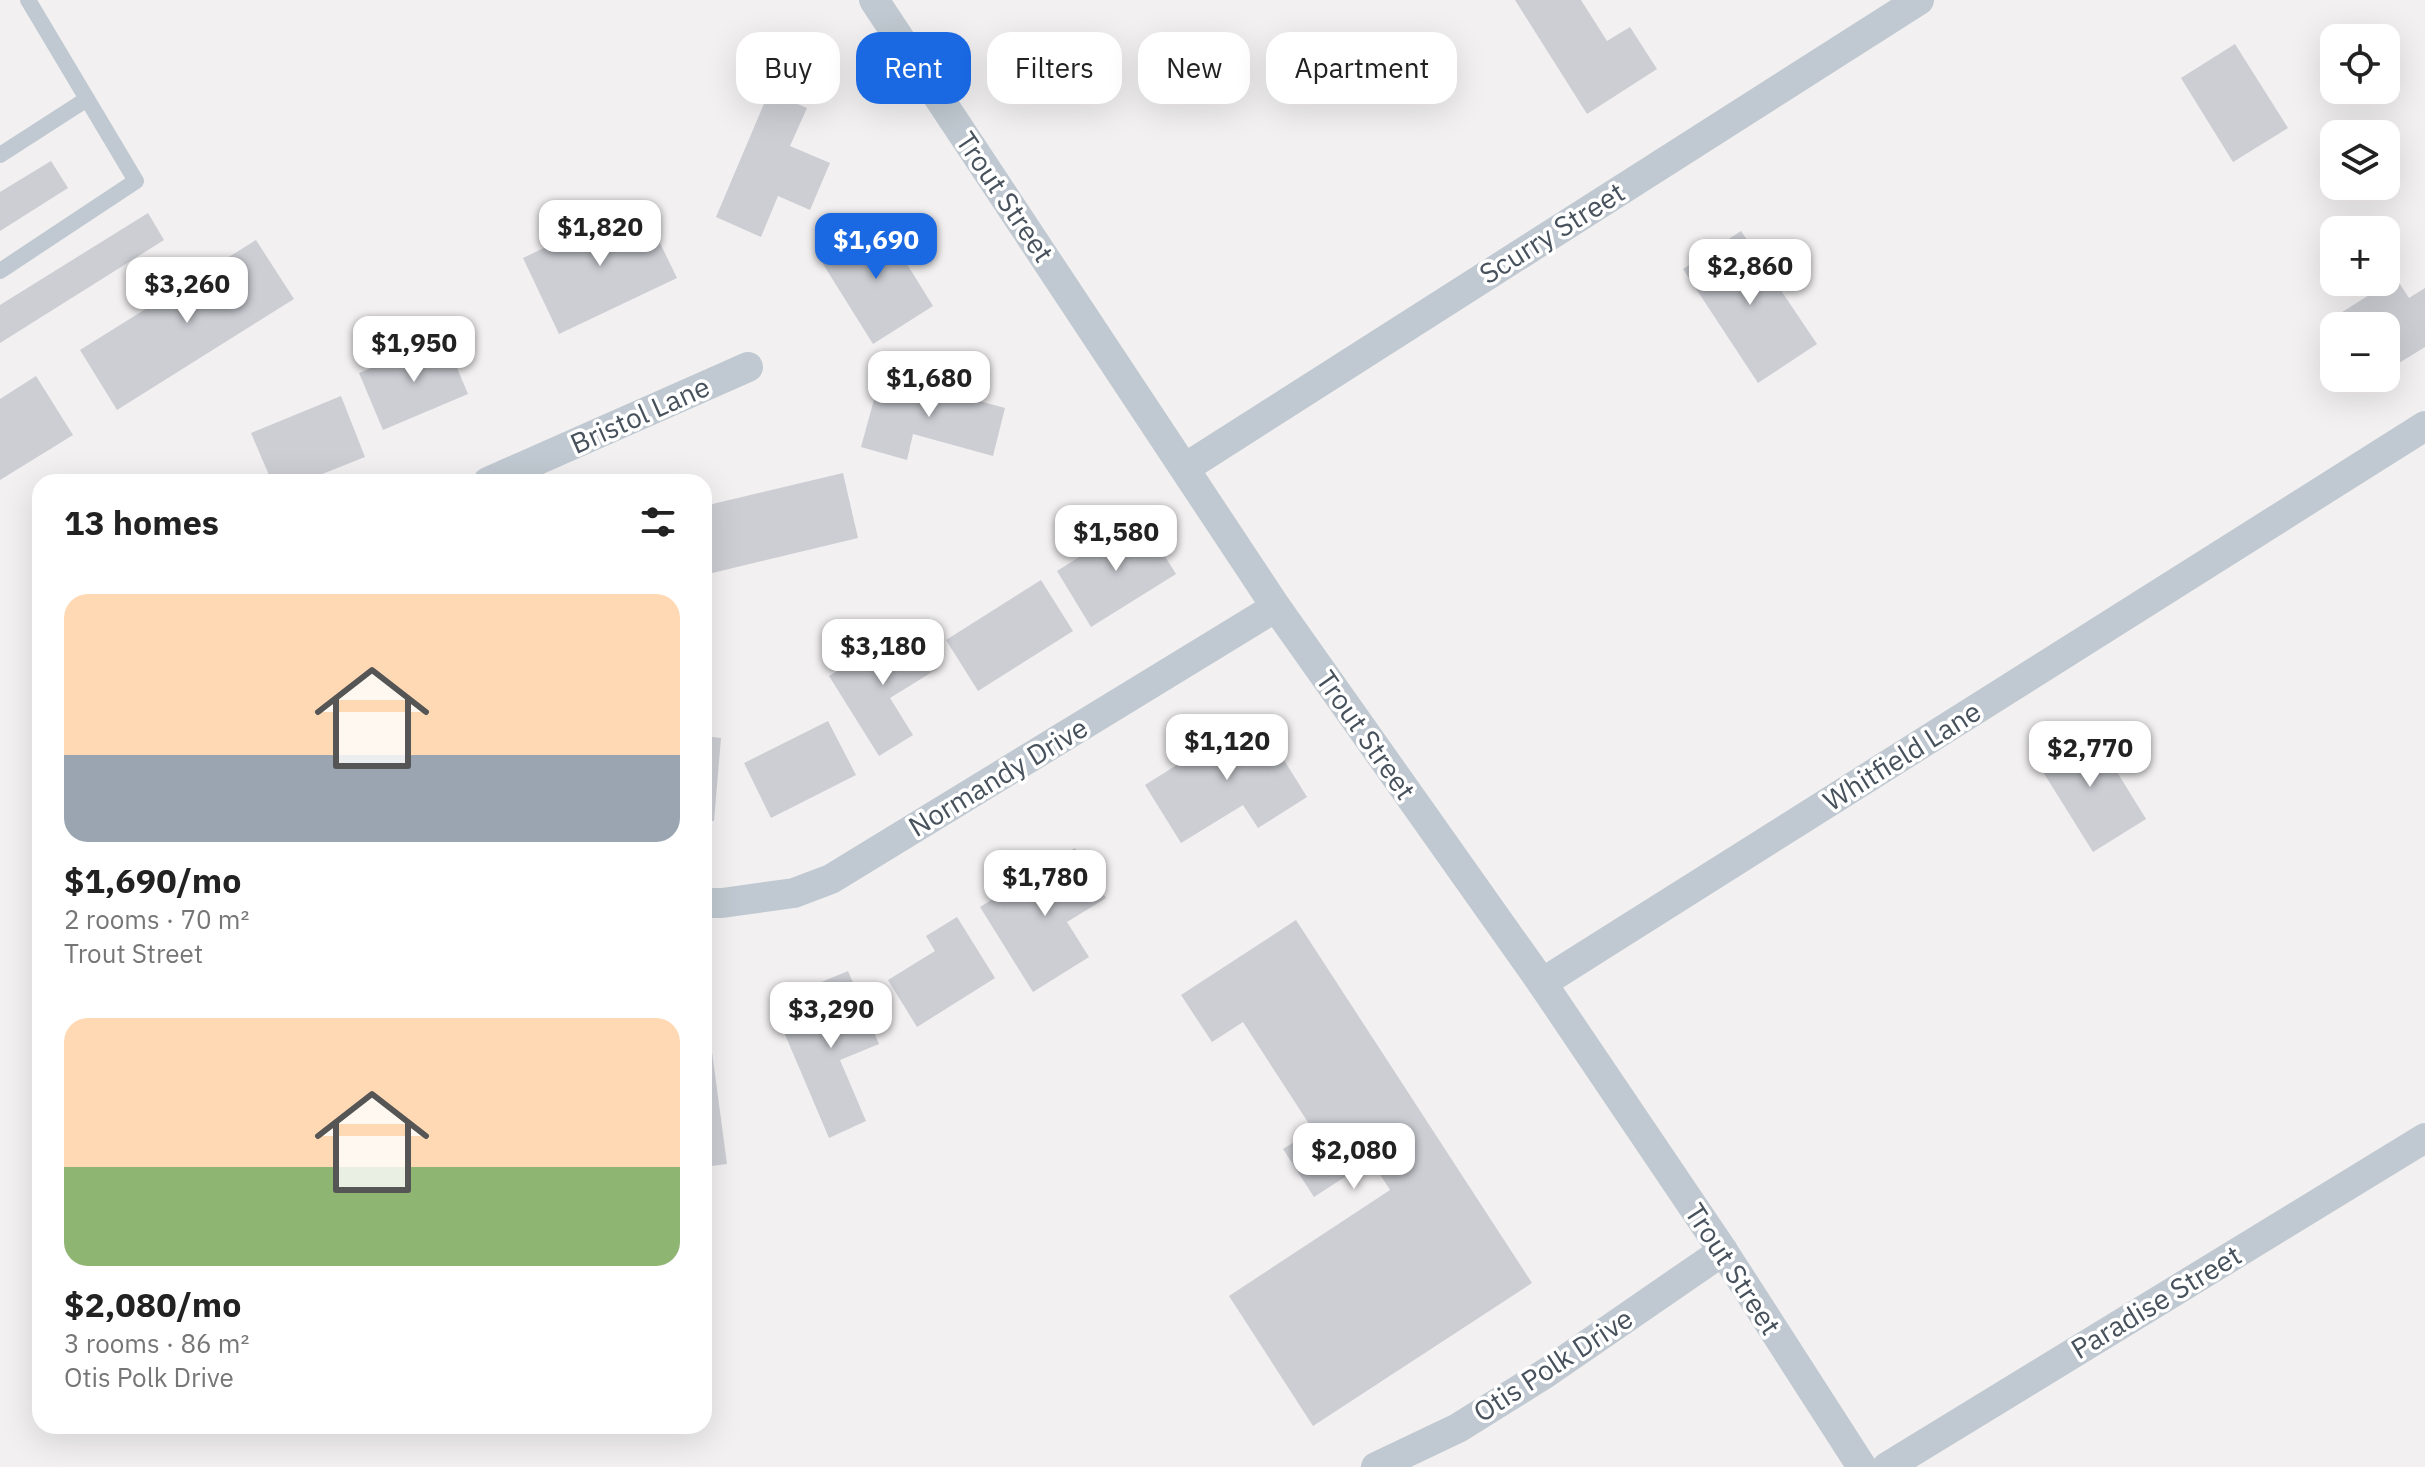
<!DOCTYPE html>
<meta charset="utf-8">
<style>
:root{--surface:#fff;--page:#f2f2f2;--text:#222;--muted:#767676;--accent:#1a68e2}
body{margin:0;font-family:"IBM Plex Sans",sans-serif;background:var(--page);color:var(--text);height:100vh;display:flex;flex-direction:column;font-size:30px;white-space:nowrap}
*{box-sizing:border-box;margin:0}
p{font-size:26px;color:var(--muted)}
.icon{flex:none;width:44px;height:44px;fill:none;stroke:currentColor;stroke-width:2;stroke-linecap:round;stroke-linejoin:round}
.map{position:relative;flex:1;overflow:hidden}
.side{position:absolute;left:32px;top:474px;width:680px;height:960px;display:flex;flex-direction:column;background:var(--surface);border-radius:24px;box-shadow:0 8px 32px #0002}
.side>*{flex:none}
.guide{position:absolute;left:736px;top:32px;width:760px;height:72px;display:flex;gap:16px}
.tools{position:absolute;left:2320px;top:24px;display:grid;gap:16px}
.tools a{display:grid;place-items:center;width:80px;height:80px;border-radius:16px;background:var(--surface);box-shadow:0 8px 32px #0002;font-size:40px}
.price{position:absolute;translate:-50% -68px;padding:0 18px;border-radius:16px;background:#fff;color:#222;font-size:26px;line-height:52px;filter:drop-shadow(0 2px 4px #0008)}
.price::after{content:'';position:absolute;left:50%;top:48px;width:24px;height:18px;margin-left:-12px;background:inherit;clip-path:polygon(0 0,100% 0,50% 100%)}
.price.selected{background:var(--accent);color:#fff}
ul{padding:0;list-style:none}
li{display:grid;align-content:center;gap:16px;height:424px;padding:0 32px}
li span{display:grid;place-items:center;height:248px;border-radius:24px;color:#555}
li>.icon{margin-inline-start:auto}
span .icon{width:144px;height:144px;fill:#fffc;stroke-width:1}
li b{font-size:34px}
h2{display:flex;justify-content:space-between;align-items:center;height:96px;padding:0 32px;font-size:34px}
.chip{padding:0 28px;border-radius:24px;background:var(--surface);box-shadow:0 8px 32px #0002;font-size:28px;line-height:72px}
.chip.selected{background:var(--accent);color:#fff}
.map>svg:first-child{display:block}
.building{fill:#ccced4}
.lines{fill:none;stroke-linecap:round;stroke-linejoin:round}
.lane{stroke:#c0c9d1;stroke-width:16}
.street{stroke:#c0c9d1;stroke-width:30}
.labels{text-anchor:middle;stroke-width:7;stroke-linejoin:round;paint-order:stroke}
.street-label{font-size:28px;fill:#47525d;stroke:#fff}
</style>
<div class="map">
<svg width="2425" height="1467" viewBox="0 0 2425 1467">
<rect width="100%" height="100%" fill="#f2f0f0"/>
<g class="building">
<polygon points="1515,0 1581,0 1607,41 1630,27 1657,69 1587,114"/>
<polygon points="2235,44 2288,128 2233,162 2181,78"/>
<polygon points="769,92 807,108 790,146 830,163 810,210 778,196 761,237 716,217"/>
<polygon points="51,161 68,188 0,231 0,192"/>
<polygon points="640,202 677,278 559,334 523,258"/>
<polygon points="148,213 164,240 0,343 0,305"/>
<polygon points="879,219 933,306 873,344 818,256"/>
<polygon points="1741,231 1817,344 1758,383 1683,269"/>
<polygon points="256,240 294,299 117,410 80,350"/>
<polygon points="2396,278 2409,298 2425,288 2425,347 2386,371 2386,326 2334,326 2334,330 2328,321"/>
<polygon points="444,337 468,394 383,430 359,373"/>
<polygon points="881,374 1005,408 993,456 913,434 907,460 861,447"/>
<polygon points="36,376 73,435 0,480 0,399"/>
<polygon points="341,396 365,457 302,482 272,482 251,433"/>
<polygon points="843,473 858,538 704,575 704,506"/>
<polygon points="1141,518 1176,574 1091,627 1057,571"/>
<polygon points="1041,580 1073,631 978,691 946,640"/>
<polygon points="909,626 937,669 890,698 913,735 879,756 829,676"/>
<polygon points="1256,715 1307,797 1258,828 1243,805 1181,843 1145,785"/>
<polygon points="828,721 856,775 771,818 744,763"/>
<polygon points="2088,725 2146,819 2093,852 2035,759"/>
<polygon points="704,736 721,738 714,821 704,821"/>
<polygon points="1075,848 1106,898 1067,922 1089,957 1033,992 980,907"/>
<polygon points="957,917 995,978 917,1027 888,980 935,951 926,936"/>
<polygon points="1296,920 1532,1283 1313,1426 1229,1296 1390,1190 1371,1160 1314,1197 1283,1149 1313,1130 1243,1022 1212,1042 1181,995"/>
<polygon points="848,971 879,1044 840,1060 866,1121 829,1138 778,1018 825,998 819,983"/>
<polygon points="704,1007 706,1007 727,1164 704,1167"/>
</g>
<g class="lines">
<g class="lane">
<polyline points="0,155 87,99"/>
<polyline points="0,271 136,181 28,0"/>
</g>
<g class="street">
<polyline points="874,0 1276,607 1542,983 1723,1251 1862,1467"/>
<polyline points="1185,468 1919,0"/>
<polyline points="488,482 748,367"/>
<polyline points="704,903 722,903 794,893 831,879 1276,607"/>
<polyline points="1542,983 2425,426"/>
<polyline points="1376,1467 1458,1428 1546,1373 1723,1251"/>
<polyline points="1887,1467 2425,1138"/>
</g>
</g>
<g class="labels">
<g class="street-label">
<text transform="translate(1005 197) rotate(56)" y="10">Trout Street</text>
<text transform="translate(1552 233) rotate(-32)" y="10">Scurry Street</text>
<text transform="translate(640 415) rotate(-24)" y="10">Bristol Lane</text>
<text transform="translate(1366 735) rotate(55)" y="10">Trout Street</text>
<text transform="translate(1902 756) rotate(-32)" y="10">Whitfield Lane</text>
<text transform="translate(998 777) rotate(-31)" y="10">Normandy Drive</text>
<text transform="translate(1733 1269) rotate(57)" y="10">Trout Street</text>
<text transform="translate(2156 1302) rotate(-31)" y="10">Paradise Street</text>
<text transform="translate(1553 1365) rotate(-33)" y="10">Otis Polk Drive</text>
</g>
</g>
</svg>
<div class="tools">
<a><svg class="icon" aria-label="locate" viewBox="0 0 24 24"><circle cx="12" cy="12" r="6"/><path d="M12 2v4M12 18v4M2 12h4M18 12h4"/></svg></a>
<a><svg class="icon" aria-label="layers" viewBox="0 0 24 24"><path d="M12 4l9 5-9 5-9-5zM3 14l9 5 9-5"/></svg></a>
<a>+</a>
<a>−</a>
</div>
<b class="price" style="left:600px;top:268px">$1,820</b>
<b class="price selected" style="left:876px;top:281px">$1,690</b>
<b class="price" style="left:1750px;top:307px">$2,860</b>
<b class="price" style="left:187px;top:325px">$3,260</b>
<b class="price" style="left:414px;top:384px">$1,950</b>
<b class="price" style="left:929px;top:419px">$1,680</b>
<b class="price" style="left:1116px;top:573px">$1,580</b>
<b class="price" style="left:883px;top:687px">$3,180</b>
<b class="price" style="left:1227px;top:782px">$1,120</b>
<b class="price" style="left:2090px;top:789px">$2,770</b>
<b class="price" style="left:1045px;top:918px">$1,780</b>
<b class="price" style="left:831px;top:1050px">$3,290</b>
<b class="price" style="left:1354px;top:1191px">$2,080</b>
<div class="guide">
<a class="chip">Buy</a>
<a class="chip selected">Rent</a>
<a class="chip">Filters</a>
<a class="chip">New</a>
<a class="chip">Apartment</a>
</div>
<section class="side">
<h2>13 homes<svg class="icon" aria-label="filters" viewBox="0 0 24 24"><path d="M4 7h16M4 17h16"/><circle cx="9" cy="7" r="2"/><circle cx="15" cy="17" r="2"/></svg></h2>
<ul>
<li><span style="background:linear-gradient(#ffd9b3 65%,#9aa5b1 0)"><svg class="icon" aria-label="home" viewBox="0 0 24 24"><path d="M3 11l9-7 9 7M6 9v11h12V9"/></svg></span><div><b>$1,690/mo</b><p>2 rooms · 70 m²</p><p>Trout Street</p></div></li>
<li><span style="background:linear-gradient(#ffd9b3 60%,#8fb573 0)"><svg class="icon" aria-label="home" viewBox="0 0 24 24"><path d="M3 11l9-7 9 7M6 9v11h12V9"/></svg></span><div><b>$2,080/mo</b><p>3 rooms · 86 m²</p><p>Otis Polk Drive</p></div></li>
</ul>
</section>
</div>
